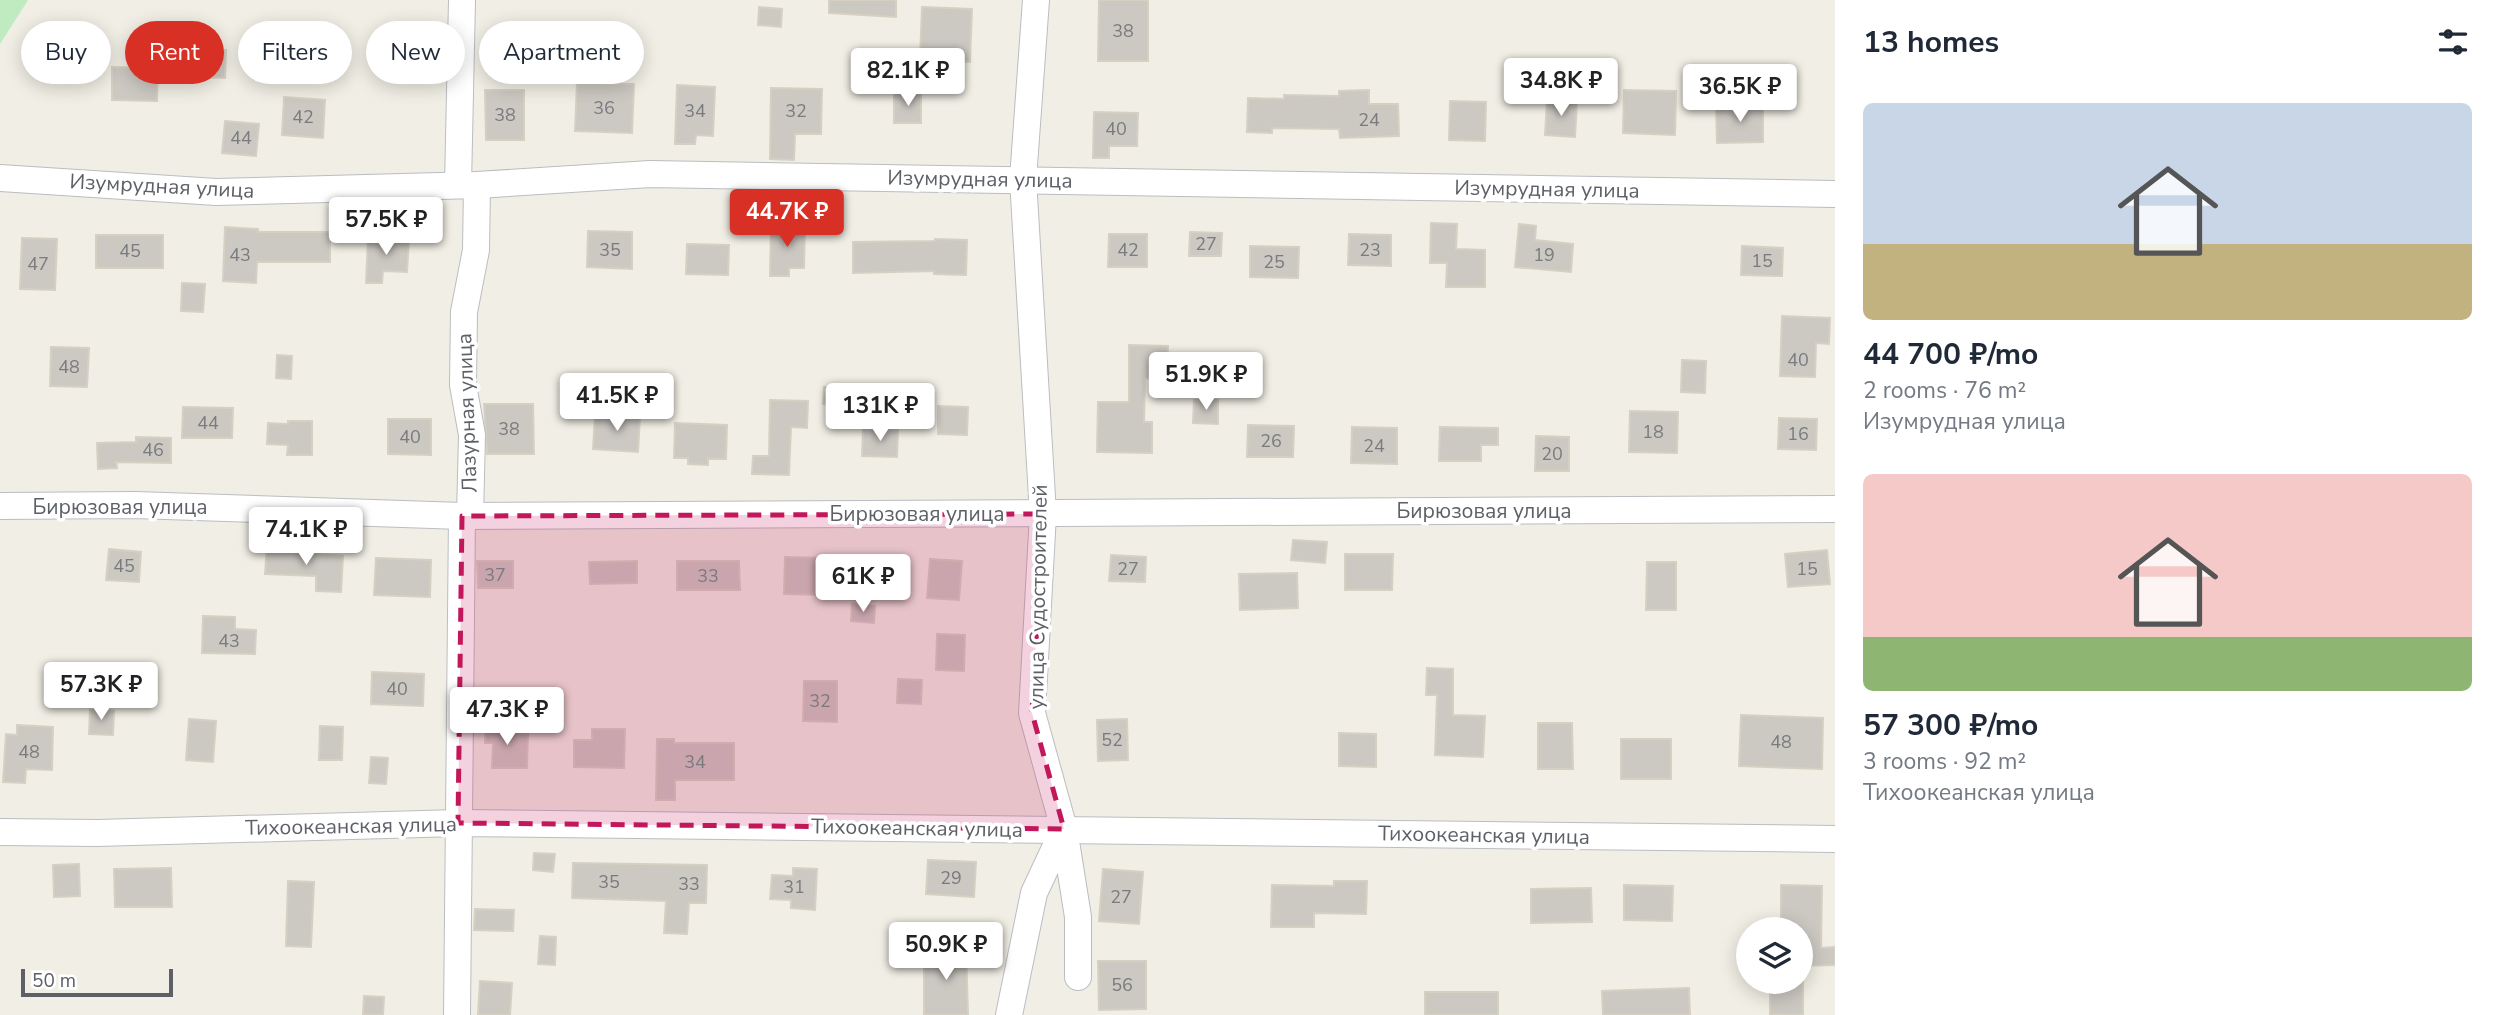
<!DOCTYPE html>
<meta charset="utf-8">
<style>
:root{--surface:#fff;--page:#f2f2f3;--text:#1f2937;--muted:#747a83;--accent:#d93025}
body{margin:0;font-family:"Nunito Sans",sans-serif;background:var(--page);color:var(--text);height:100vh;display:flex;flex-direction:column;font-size:26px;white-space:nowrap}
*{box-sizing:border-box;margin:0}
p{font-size:23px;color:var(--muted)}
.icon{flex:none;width:38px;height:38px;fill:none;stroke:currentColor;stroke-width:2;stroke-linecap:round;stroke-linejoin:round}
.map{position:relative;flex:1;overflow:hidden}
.side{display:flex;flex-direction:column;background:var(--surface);width:665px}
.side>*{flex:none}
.guide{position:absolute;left:21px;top:21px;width:665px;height:63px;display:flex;gap:14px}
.buttons{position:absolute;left:1736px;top:917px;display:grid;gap:14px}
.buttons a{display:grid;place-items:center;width:77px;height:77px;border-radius:50%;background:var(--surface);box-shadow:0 4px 18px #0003;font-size:35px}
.scale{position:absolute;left:21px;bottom:18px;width:152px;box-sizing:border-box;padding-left:7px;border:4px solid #5d6167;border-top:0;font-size:19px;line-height:24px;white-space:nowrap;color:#5d6167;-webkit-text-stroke:5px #fff;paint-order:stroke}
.price{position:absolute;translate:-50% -60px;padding:0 16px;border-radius:7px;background:#fff;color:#222;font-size:23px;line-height:46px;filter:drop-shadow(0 2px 4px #0008)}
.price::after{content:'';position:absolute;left:50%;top:42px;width:21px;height:16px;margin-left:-10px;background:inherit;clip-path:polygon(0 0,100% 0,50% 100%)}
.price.current{background:var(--accent);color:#fff}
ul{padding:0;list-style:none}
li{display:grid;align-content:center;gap:14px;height:371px;padding:0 28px}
li span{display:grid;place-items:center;height:217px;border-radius:10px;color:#555}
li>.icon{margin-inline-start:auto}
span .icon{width:126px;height:126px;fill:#fffc;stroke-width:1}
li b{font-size:30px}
h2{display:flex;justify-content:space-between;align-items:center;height:84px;padding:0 28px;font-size:30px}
.tag{padding:0 24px;border-radius:32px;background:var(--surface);box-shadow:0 4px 18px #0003;font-size:24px;line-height:63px}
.tag.current{background:var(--accent);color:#fff}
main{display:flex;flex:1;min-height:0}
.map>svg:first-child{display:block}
.green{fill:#c0eabf}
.building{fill:#ccc8c2;stroke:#d6d0c3;stroke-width:2}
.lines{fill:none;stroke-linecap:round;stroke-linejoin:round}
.minor-casing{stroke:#babdc2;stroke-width:28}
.minor{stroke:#fff;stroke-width:26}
.marked{fill:#c2185b;fill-opacity:0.2;stroke:#c2185b;stroke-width:5;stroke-dasharray:14 9;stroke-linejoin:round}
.labels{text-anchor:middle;stroke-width:7;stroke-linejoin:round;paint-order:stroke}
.number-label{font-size:18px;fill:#797b7e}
.street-label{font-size:21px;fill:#5d6167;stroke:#fff}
</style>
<main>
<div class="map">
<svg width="1835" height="1015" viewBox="0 0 1835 1015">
<rect width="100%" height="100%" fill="#f1eee5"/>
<polygon class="green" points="0,0 28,0 0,44"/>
<g class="building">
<polygon points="829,0 896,0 896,17 829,13"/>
<polygon points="1099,0 1148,0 1148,61 1098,61"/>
<polygon points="759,7 782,9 781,27 758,25"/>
<polygon points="922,7 972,9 970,62 920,60"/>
<polygon points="538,37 565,38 563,75 537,74"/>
<polygon points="191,49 226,50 225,78 191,77"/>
<polygon points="112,67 158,68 157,101 112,100"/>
<polygon points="577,83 634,84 632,133 575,131"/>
<polygon points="677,85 715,87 713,136 696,135 695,144 675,144"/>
<polygon points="771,88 822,89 821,134 795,134 794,160 770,159"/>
<polygon points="485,90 524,90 524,140 486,140"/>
<polygon points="1369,90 1369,104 1398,104 1399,136 1340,138 1339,129 1272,128 1272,133 1247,132 1248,98 1284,99 1284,95 1339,96 1339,91"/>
<polygon points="1624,90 1676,91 1675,135 1623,133"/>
<rect x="894" y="94" width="27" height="29"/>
<polygon points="284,97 325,100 323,138 282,135"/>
<polygon points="1547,100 1577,101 1575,137 1545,135"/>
<polygon points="1450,101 1486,102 1485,141 1449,140"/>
<polygon points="1763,106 1763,142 1717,143 1716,107"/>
<polygon points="1094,112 1138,113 1137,146 1109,146 1109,158 1093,158"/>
<polygon points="225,121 259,124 256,156 222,153"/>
<polygon points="1431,223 1457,224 1456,249 1485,250 1485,287 1446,287 1447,263 1430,263"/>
<polygon points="1519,224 1536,226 1535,240 1573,244 1571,272 1515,267"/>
<polygon points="771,225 805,226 804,268 789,268 789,276 770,276"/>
<polygon points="225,227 258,229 258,232 330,232 330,262 257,262 256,283 223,281"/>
<polygon points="588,231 632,232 632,269 587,267"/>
<polygon points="1190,232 1222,233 1221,256 1189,256"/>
<polygon points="1109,234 1147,234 1147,267 1108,267"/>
<polygon points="1349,234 1391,235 1391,266 1348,265"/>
<rect x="96" y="235" width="67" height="33"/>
<polygon points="368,237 409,238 407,272 383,271 382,283 366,283"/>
<polygon points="22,238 57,239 55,290 20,289"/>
<polygon points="935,239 967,240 966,275 934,274 934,271 853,273 853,242 935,241"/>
<polygon points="687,244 729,245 728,275 686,274"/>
<polygon points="1250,246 1299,247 1298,278 1250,277"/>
<polygon points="1742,246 1783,248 1782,276 1741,275"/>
<polygon points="182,283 205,284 203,312 181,311"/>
<polygon points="1782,316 1830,318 1829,344 1816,343 1815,377 1780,376"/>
<polygon points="1129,345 1168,346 1167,379 1145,378 1144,422 1152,422 1152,453 1097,452 1098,402 1129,402"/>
<polygon points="51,347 89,348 87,387 50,386"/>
<polygon points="277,355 292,356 291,379 276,378"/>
<polygon points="1682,360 1706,361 1705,393 1681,392"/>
<polygon points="824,387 845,388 844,405 823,404"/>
<polygon points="770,400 808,401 807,428 791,427 789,475 752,474 753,456 769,456"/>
<polygon points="1194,400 1218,400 1218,424 1193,423"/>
<polygon points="484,404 533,404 534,454 487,454"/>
<polygon points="938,406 968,407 967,435 938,434"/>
<polygon points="183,407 233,408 232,438 182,438"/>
<polygon points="1630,411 1678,412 1677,453 1629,452"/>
<polygon points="595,415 640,417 638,452 593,449"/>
<polygon points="1779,418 1817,419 1816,450 1778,449"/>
<polygon points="388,419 431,419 431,455 388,454"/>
<polygon points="288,421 312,421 312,455 287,455 288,445 267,444 268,423 288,424"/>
<polygon points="675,423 727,425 726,459 708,459 708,465 688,464 688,458 674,458"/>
<polygon points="1248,425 1294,426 1293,457 1247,457"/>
<polygon points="1352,427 1397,428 1397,464 1351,463"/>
<polygon points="1440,427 1498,428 1498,445 1481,445 1481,461 1439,461"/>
<polygon points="863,429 898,430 897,457 862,456"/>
<polygon points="1536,436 1569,437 1569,471 1535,471"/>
<polygon points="136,437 171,438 171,463 116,462 117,468 98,469 97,443 136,442"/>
<polygon points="1293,540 1327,542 1325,563 1291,560"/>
<polygon points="267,544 290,546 290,552 343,556 341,592 316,591 316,576 265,574"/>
<polygon points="109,549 141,552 139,582 106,580"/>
<polygon points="1827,550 1830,584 1788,587 1785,554"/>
<polygon points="1345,554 1393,554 1392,590 1345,590"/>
<polygon points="1111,555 1146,557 1145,582 1109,581"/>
<polygon points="785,557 829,558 828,595 784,594"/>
<polygon points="376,558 431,560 430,597 374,595"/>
<polygon points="930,559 962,561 959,600 927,598"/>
<polygon points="477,561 513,561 513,588 478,588"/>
<polygon points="637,561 637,583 590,584 589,562"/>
<polygon points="677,561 739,561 740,590 677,590"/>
<polygon points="1647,562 1676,562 1676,610 1646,610"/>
<polygon points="1297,573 1298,608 1240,610 1239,574"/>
<polygon points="852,604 875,606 874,623 851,621"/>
<polygon points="203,616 235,617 235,629 256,630 255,654 202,653"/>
<polygon points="937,634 965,635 964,671 936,670"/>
<polygon points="1427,668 1453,669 1453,715 1485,716 1483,757 1435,755 1437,695 1426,695"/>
<polygon points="372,672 424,674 423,706 371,704"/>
<polygon points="898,679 922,680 921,704 897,703"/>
<polygon points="804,681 837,681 837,722 803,721"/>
<polygon points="90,710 114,711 113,735 89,734"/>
<polygon points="1741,715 1823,718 1822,769 1739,766"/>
<polygon points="189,719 216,721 213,762 186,760"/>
<polygon points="1127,719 1128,760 1098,761 1097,720"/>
<polygon points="1538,723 1572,723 1573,769 1538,769"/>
<polygon points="486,724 511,725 510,734 528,734 527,768 492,768 493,743 485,743"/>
<polygon points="17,725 53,727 52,770 26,769 25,783 3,782 6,734 17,735"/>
<polygon points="320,726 343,727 342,760 319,760"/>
<polygon points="592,729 625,729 624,768 574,767 574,740 592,740"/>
<polygon points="1339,733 1376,734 1376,767 1339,766"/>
<polygon points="657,739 674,739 674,743 734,743 734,780 675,780 675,800 656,800"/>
<rect x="1621" y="739" width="50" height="40"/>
<polygon points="371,757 388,758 386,784 369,783"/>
<polygon points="534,853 555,854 553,872 533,870"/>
<polygon points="928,860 976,862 974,897 926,894"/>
<polygon points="573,863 707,865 706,903 689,903 687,934 664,933 666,901 572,898"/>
<polygon points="79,864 80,896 54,897 53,865"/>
<polygon points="171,868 172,907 115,907 114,869"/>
<polygon points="793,868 817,869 815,910 791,908 791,900 770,899 772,875 793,876"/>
<polygon points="1103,869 1143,872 1139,924 1099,921"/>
<polygon points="288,881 314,882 311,947 286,946"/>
<polygon points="1334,881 1367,881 1366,914 1314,913 1314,927 1271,927 1272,885 1334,886"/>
<polygon points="1624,885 1673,886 1672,921 1624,920"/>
<polygon points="1781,885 1822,886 1821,948 1835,947 1835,965 1801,966 1801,929 1781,929"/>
<polygon points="1591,888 1592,922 1531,923 1531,889"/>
<polygon points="475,909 514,910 513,931 474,930"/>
<polygon points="540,936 556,937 555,965 538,964"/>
<polygon points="924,948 966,948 968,1015 924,1015"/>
<polygon points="1098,961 1146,961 1146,1009 1099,1010"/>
<polygon points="480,981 512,983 510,1015 478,1015"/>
<rect x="1770" y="982" width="33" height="33"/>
<polygon points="1689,988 1690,1015 1603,1015 1602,991"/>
<rect x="1425" y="992" width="73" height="23"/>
<polygon points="364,996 384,997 383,1015 363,1015"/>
</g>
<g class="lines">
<defs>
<g id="minor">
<polyline points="1036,0 1023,179 1043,514 1032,713 1064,829 1078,917 1078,977"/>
<polyline points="0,178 216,192 477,185 650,174 1835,194"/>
<polyline points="458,185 462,0"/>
<polyline points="0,506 135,505 462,516 1835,509"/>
<polyline points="470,516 472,435 463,385 464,312 476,250 477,185"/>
<polyline points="0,832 97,833 458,823 1835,839"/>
<polyline points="457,1015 462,516"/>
<polyline points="1009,1015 1034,893 1064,829"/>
</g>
</defs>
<use href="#minor" class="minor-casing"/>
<use href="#minor" class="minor"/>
</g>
<path class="marked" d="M 1043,514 L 1032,713 L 1064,829 L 458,823 L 462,516 Z"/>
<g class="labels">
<g class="number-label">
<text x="1123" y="37">38</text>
<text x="604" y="114">36</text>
<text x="695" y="117">34</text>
<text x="796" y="117">32</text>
<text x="505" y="121">38</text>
<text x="303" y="123">42</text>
<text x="1369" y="126">24</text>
<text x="1116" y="135">40</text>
<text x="241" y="144">44</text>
<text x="1206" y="250">27</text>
<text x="610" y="256">35</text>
<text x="1128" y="256">42</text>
<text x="1370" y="256">23</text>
<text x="130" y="257">45</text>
<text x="240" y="261">43</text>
<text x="1544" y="261">19</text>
<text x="1762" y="267">15</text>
<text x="1274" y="268">25</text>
<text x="38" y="270">47</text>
<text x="1798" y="366">40</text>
<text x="69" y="373">48</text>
<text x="208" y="429">44</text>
<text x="509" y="435">38</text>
<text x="1653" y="438">18</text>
<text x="1798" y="440">16</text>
<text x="410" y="443">40</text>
<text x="1271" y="447">26</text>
<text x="1374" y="452">24</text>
<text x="153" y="456">46</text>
<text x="1552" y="460">20</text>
<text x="124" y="572">45</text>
<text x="1128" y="575">27</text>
<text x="1807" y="575">15</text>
<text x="495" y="581">37</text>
<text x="708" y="582">33</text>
<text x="229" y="647">43</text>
<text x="397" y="695">40</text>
<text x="820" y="707">32</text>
<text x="1112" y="746">52</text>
<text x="1781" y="748">48</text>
<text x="29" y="758">48</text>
<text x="695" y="768">34</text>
<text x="951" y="884">29</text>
<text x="609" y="888">35</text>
<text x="689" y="890">33</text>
<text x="794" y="893">31</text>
<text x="1121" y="903">27</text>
<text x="1122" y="991">56</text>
</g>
<g class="street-label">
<text transform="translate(980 179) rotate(1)" y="7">Изумрудная улица</text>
<text transform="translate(162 186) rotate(3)" y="7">Изумрудная улица</text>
<text transform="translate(1547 189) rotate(1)" y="7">Изумрудная улица</text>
<text transform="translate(467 413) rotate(-92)" y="7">Лазурная улица</text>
<text x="120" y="514">Бирюзовая улица</text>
<text x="1484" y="518">Бирюзовая улица</text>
<text x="917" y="521">Бирюзовая улица</text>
<text transform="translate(1038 597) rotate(-89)" y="7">улица Судостроителей</text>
<text transform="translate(351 826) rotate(-1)" y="7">Тихоокеанская улица</text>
<text transform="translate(917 828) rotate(1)" y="7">Тихоокеанская улица</text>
<text transform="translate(1484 835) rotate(1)" y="7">Тихоокеанская улица</text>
</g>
</g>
</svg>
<div class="buttons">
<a><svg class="icon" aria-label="layers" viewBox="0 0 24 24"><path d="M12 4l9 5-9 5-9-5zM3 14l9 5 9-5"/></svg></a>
</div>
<div class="scale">50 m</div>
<b class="price" style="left:908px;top:108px">82.1K ₽</b>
<b class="price" style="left:1561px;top:118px">34.8K ₽</b>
<b class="price" style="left:1740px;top:124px">36.5K ₽</b>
<b class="price current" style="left:787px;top:249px">44.7K ₽</b>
<b class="price" style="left:386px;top:257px">57.5K ₽</b>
<b class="price" style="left:1206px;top:412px">51.9K ₽</b>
<b class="price" style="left:617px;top:433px">41.5K ₽</b>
<b class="price" style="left:880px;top:443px">131K ₽</b>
<b class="price" style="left:306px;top:567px">74.1K ₽</b>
<b class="price" style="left:863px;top:614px">61K ₽</b>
<b class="price" style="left:101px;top:722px">57.3K ₽</b>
<b class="price" style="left:507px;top:747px">47.3K ₽</b>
<b class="price" style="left:946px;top:982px">50.9K ₽</b>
<div class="guide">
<a class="tag">Buy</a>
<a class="tag current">Rent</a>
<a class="tag">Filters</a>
<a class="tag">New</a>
<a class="tag">Apartment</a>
</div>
</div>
<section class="side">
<h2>13 homes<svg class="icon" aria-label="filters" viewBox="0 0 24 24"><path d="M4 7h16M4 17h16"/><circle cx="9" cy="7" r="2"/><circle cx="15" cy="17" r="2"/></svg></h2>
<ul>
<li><span style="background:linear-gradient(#c9d6e8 65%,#c2b280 0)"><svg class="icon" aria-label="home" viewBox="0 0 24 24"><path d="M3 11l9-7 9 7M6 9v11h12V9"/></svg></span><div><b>44 700 ₽/mo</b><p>2 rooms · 76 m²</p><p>Изумрудная улица</p></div></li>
<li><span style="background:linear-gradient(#f6c9c9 75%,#8fb573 0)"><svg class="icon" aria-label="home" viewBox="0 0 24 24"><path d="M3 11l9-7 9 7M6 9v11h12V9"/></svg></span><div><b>57 300 ₽/mo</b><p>3 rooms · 92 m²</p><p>Тихоокеанская улица</p></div></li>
</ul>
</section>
</main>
